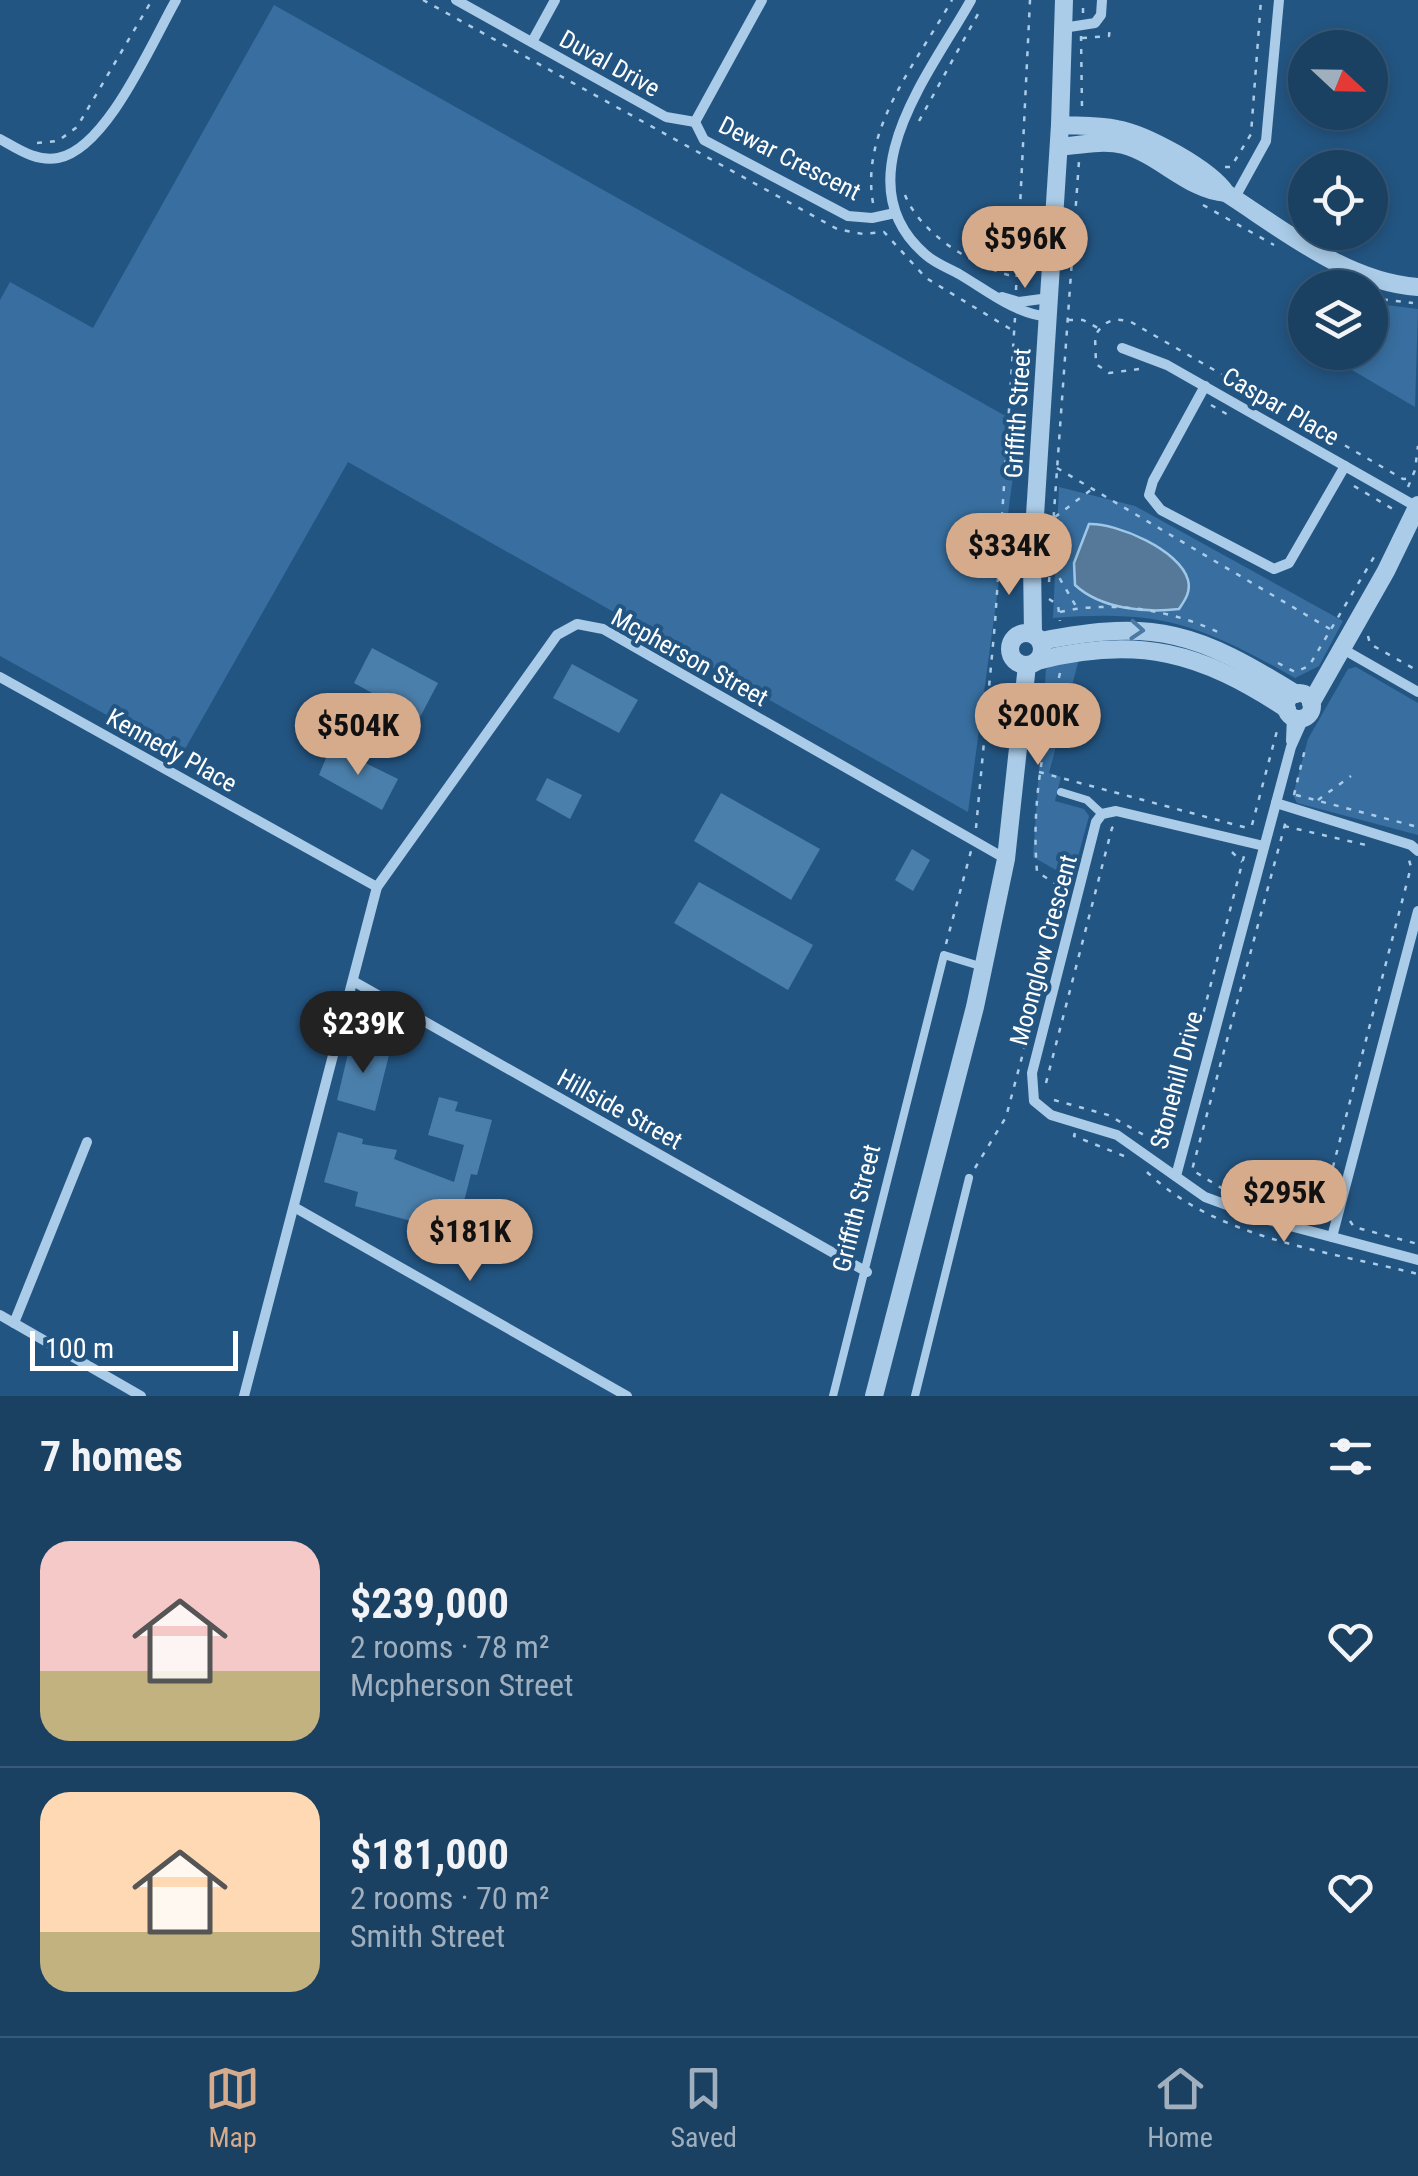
<!DOCTYPE html>
<meta charset="utf-8">
<style>
:root{--surface:#1a4062;--page:#274b6b;--text:#f1f3f6;--muted:#9fafbe;--line:#385977;--accent:#d6ab8b}
body{margin:0;font-family:"Roboto Condensed",sans-serif;background:var(--page);color:var(--text);height:100vh;display:flex;flex-direction:column;font-size:38px;white-space:nowrap}
*{box-sizing:border-box;margin:0}
p{font-size:32px;color:var(--muted)}
.icon{flex:none;width:55px;height:55px;fill:none;stroke:currentColor;stroke-width:2;stroke-linecap:round;stroke-linejoin:round}
.map{position:relative;height:1396px;overflow:hidden}
.panel{display:flex;flex-direction:column;background:var(--surface);flex:1}
.panel>*{flex:none}
.needle{width:65px;rotate:112deg}
.fabs{position:absolute;left:1288px;top:30px;display:grid;gap:20px}
.fabs a{display:grid;place-items:center;width:100px;height:100px;border-radius:50%;background:var(--surface);box-shadow:0 5px 15px #0003,0 0 0 2px var(--line);font-size:50px}
.scale{position:absolute;left:30px;bottom:25px;width:208px;box-sizing:border-box;padding-left:10px;border:5px solid #fff;border-top:0;font-size:28px;line-height:35px;white-space:nowrap;color:#fff;-webkit-text-stroke:8px #235582;paint-order:stroke}
.price{position:absolute;translate:-50% -85px;padding:0 22px;border-radius:35px;background:var(--accent);color:#111;font-size:32px;line-height:65px;filter:drop-shadow(0 2px 5px #0008)}
.price::after{content:'';position:absolute;left:50%;top:60px;width:30px;height:22px;margin-left:-15px;background:inherit;clip-path:polygon(0 0,100% 0,50% 100%)}
.price.active{background:#222;color:#fff}
ul{padding:0;list-style:none}
li{display:flex;align-items:center;gap:30px;height:250px;padding:0 40px}
li+li{border-top:2px solid var(--line)}
li span{display:grid;place-items:center;flex:none;width:280px;height:200px;border-radius:30px;color:#555}
li>.icon{margin-inline-start:auto}
span .icon{width:120px;height:120px;fill:#fffc;stroke-width:1}
li b{font-size:42px}
h2{display:flex;justify-content:space-between;align-items:center;height:120px;padding:0 40px;font-size:42px}
.tab-bar{display:flex;justify-content:space-around;align-items:center;height:140px;border-top:2px solid var(--line);background:var(--surface);font-size:28px;color:var(--muted)}
.tab-bar a{display:grid;justify-items:center;gap:5px}
.tab-bar .active{color:var(--accent)}
.map>svg:first-child{display:block}
.green{fill:#386fa0}
.water{fill:#567999;stroke:#9fc7e8;stroke-width:2.5}
.building{fill:#4b7fab}
.lines{fill:none;stroke-linecap:round;stroke-linejoin:round}
.path{stroke:#abcce8;stroke-width:2.5;stroke-dasharray:5 8;stroke-linecap:butt}
.service{stroke:#abcce8;stroke-width:8}
.minor{stroke:#abcce8;stroke-width:10}
.tertiary{stroke:#abcce8;stroke-width:18}
.oneway{stroke:#4c79a1}
.labels{text-anchor:middle;stroke-width:8;stroke-linejoin:round;paint-order:stroke}
.street-label{font-size:25px;fill:#fff;stroke:#235582}
</style>
<div class="map">
<svg width="1418" height="1396" viewBox="0 0 1418 1396">
<rect width="100%" height="100%" fill="#235582"/>
<g class="green">
<polygon points="274,5 1020,424 968,812 348,462 181,756 0,656 0,300 10,282 93,328"/>
<polygon points="1370,303 1418,309 1415,407 1323,353 1370,352"/>
<path d="M 1059,487 L 1135,506 L 1343,621 L 1319,666 L 1295,678 C 1201,625 1162,609 1053,618 Z"/>
<polygon points="1079,659 1049,773 1061,777 1055,801 1084,809 1089,816 1072,879 1033,857 1046,669 1059,662"/>
<polygon points="1356,667 1418,703 1418,835 1297,803 1293,795 1308,739 1348,669"/>
</g>
<path class="water" d="M 1089,524 C 1117,523 1180,550 1188,580 C 1191,592 1185,600 1179,609 C 1145,613 1101,609 1075,585 L 1074,563 Z"/>
<g class="building">
<polygon points="372,648 438,683 419,719 354,683"/>
<polygon points="572,664 638,700 619,733 553,698"/>
<polygon points="331,746 398,779 382,810 319,775"/>
<polygon points="547,778 582,795 570,819 536,800"/>
<polygon points="721,793 820,849 791,900 694,841"/>
<polygon points="912,849 930,860 913,891 895,880"/>
<polygon points="699,882 813,945 788,990 674,923"/>
<polygon points="351,1041 390,1051 375,1111 337,1100"/>
<polygon points="439,1097 458,1102 455,1111 492,1120 477,1175 471,1174 456,1233 355,1206 358,1192 324,1182 338,1132 363,1139 362,1144 397,1150 394,1159 454,1182 464,1145 428,1135"/>
</g>
<g class="lines">
<g class="path">
<polyline points="423,0 837,229 863,234 884,232 926,278 1012,330"/>
<polyline points="1083,13 1083,0"/>
<polyline points="1081,36 1082,108"/>
<polyline points="1082,38 1109,36 1110,26"/>
<polyline points="919,121 978,14"/>
<polyline points="37,143 58,141 77,127 152,0"/>
<polyline points="1225,167 1231,167 1251,134 1261,0"/>
<path d="M 905,195 C 921,235 974,266 1015,277"/>
<path d="M 873,203 C 860,129 917,62 952,0"/>
<polyline points="1203,205 1274,245"/>
<polyline points="1319,232 1350,250"/>
<polyline points="1016,290 1030,0"/>
<polyline points="1370,298 1413,303"/>
<polyline points="1068,320 1083,320 1098,328"/>
<path d="M 1139,369 L 1109,373 L 1096,364 L 1095,336 C 1104,320 1115,317 1131,322 L 1403,479 L 1412,478"/>
<polyline points="1211,405 1230,416"/>
<polyline points="1057,468 1330,629"/>
<polyline points="1354,486 1396,511"/>
<polyline points="1408,487 1415,470 1418,446"/>
<polyline points="1055,517 1092,489"/>
<polyline points="1053,567 1077,608"/>
<polyline points="1049,582 1079,161"/>
<polyline points="1049,599 1058,605 1060,621"/>
<path d="M 1060,612 C 1111,600 1171,610 1218,632"/>
<polyline points="1368,636 1370,644 1418,671"/>
<polyline points="1278,663 1295,672 1309,666 1374,557"/>
<path d="M 1060,673 C 1044,742 1031,800 1037,872 L 1066,890"/>
<polyline points="1039,772 1251,829"/>
<polyline points="1294,795 1306,745"/>
<polyline points="1296,795 1418,827"/>
<polyline points="1318,800 1351,776"/>
<polyline points="1252,825 1278,727"/>
<polyline points="1284,826 1366,845"/>
<polyline points="976,828 995,623 1015,318"/>
<polyline points="1232,852 1242,862"/>
<polyline points="946,944 971,851"/>
<polyline points="1046,1083 1112,828 1118,823"/>
<polyline points="1054,1100 1108,1115 1160,1144 1170,1142 1244,856"/>
<polyline points="1075,1133 1074,1136 1124,1156"/>
<polyline points="975,1168 1006,1117 1035,1008"/>
<path d="M 1147,1172 C 1217,1239 1327,1251 1418,1274"/>
<polyline points="1223,1189 1192,1170 1287,817"/>
<polyline points="1239,1196 1311,1215 1322,1209 1411,867 1409,860"/>
<polyline points="1350,1221 1354,1227 1418,1244"/>
</g>
<g class="service">
<polyline points="1061,792 1087,800 1102,814"/>
<polyline points="833,1396 944,955 983,967"/>
<polyline points="915,1396 969,1178"/>
</g>
<g class="minor">
<polyline points="456,0 666,117 695,122"/>
<path d="M 971,0 C 931,72 840,182 926,255 C 935,263 948,268 959,274 C 988,291 1015,314 1049,317"/>
<polyline points="1063,28 1095,23 1101,15 1102,0"/>
<polyline points="532,42 555,0"/>
<polyline points="695,122 704,140 848,216 872,218 895,213"/>
<polyline points="695,122 762,0"/>
<path d="M 0,139 C 18,149 36,162 58,158 C 107,149 152,42 176,0"/>
<polyline points="1234,199 1266,141 1279,0"/>
<polyline points="1002,297 1019,302 1049,298"/>
<polyline points="1122,348 1167,365 1417,507"/>
<polyline points="1205,386 1153,481 1149,495 1161,510 1274,569 1289,563 1345,466"/>
<polyline points="1341,648 1418,692"/>
<polyline points="0,677 377,887"/>
<polyline points="1291,741 1292,716"/>
<polyline points="1276,803 1411,845 1418,851"/>
<polyline points="1264,846 1116,811 1102,814 1096,822 1032,1073 1034,1101 1051,1115 1117,1135 1205,1197 1268,1220 1418,1260"/>
<polyline points="353,981 867,1272"/>
<polyline points="1176,1176 1291,747 1304,718"/>
<polyline points="294,1207 627,1396"/>
<polyline points="1332,1237 1418,911"/>
<polyline points="0,1315 141,1396"/>
<polyline points="14,1323 87,1142"/>
<polyline points="244,1396 377,887 557,635 577,624 603,629 1006,859"/>
</g>
<g class="tertiary">
<path d="M 1060,125 C 1079,126 1098,125 1117,129 C 1146,134 1210,169 1226,193 C 1285,231 1347,282 1418,287"/>
<path d="M 1059,147 C 1080,145 1103,140 1124,145 C 1160,155 1188,190 1226,193"/>
<circle cx="1026" cy="649" r="16"/>
<polyline points="1033,634 1032,562 1060,125 1064,0"/>
<path d="M 1041,641 C 1156,618 1198,633 1296,694"/>
<path d="M 1037,661 C 1138,635 1201,652 1287,709"/>
<circle cx="1299" cy="706" r="13"/>
<polyline points="1311,703 1386,571 1418,505"/>
<polyline points="874,1396 975,1007 1006,859 1027,665"/>
</g>
</g>
<defs><path id="oneway-chevron" d="M-2-3.5L2.5 0L-2 3.5" fill="none" stroke-width="1.6" stroke-linecap="round" stroke-linejoin="round" transform="scale(2.5)"/></defs>
<use class="oneway" href="#oneway-chevron" transform="translate(1137 630) rotate(4)"/>
<g class="labels">
<g class="street-label">
<text transform="translate(610 63) rotate(29)" y="9">Duval Drive</text>
<text transform="translate(790 158) rotate(27)" y="9">Dewar Crescent</text>
<text transform="translate(1281 406) rotate(30)" y="9">Caspar Place</text>
<text transform="translate(1017 413) rotate(-86)" y="9">Griffith Street</text>
<text transform="translate(690 657) rotate(29)" y="9">Mcpherson Street</text>
<text transform="translate(172 750) rotate(29)" y="9">Kennedy Place</text>
<text transform="translate(1043 950) rotate(-75)" y="9">Moonglow Crescent</text>
<text transform="translate(1176 1080) rotate(-75)" y="9">Stonehill Drive</text>
<text transform="translate(620 1109) rotate(29)" y="9">Hillside Street</text>
<text transform="translate(856 1208) rotate(-76)" y="9">Griffith Street</text>
</g>
</g>
</svg>
<div class="fabs">
<a><svg class="needle" viewBox="-14 -14 28 28"><path d="M0-13l5 13h-10z" fill="#e53935"/><path d="M0 13l5-13h-10z" fill="#9fafbe"/></svg></a>
<a><svg class="icon" aria-label="locate" viewBox="0 0 24 24"><circle cx="12" cy="12" r="6"/><path d="M12 2v4M12 18v4M2 12h4M18 12h4"/></svg></a>
<a><svg class="icon" aria-label="layers" viewBox="0 0 24 24"><path d="M12 4l9 5-9 5-9-5zM3 14l9 5 9-5"/></svg></a>
</div>
<div class="scale">100 m</div>
<b class="price" style="left:1025px;top:291px">$596K</b>
<b class="price" style="left:1009px;top:598px">$334K</b>
<b class="price" style="left:1038px;top:768px">$200K</b>
<b class="price" style="left:358px;top:778px">$504K</b>
<b class="price active" style="left:363px;top:1076px">$239K</b>
<b class="price" style="left:1284px;top:1245px">$295K</b>
<b class="price" style="left:470px;top:1284px">$181K</b>
</div>
<section class="panel">
<h2>7 homes<svg class="icon" aria-label="filters" viewBox="0 0 24 24"><path d="M4 7h16M4 17h16"/><circle cx="9" cy="7" r="2"/><circle cx="15" cy="17" r="2"/></svg></h2>
<ul>
<li><span style="background:linear-gradient(#f6c9c9 65%,#c2b280 0)"><svg class="icon" aria-label="home" viewBox="0 0 24 24"><path d="M3 11l9-7 9 7M6 9v11h12V9"/></svg></span><div><b>$239,000</b><p>2 rooms · 78 m²</p><p>Mcpherson Street</p></div><svg class="icon" aria-label="heart" viewBox="0 0 24 24"><path d="M12 20l-8-8c-3-5 5-10 8-4 3-6 11-1 8 4z"/></svg></li>
<li><span style="background:linear-gradient(#ffd9b3 70%,#c2b280 0)"><svg class="icon" aria-label="home" viewBox="0 0 24 24"><path d="M3 11l9-7 9 7M6 9v11h12V9"/></svg></span><div><b>$181,000</b><p>2 rooms · 70 m²</p><p>Smith Street</p></div><svg class="icon" aria-label="heart" viewBox="0 0 24 24"><path d="M12 20l-8-8c-3-5 5-10 8-4 3-6 11-1 8 4z"/></svg></li>
</ul>
</section>
<nav class="tab-bar">
<a class="active"><svg class="icon" aria-label="map" viewBox="0 0 24 24"><path d="M3 6l6-2 6 2 6-2v14l-6 2-6-2-6 2zM9 4v14M15 6v14"/></svg>Map</a>
<a><svg class="icon" aria-label="saved" viewBox="0 0 24 24"><path d="M7 4h10v16l-5-4-5 4z"/></svg>Saved</a>
<a><svg class="icon" aria-label="home" viewBox="0 0 24 24"><path d="M3 11l9-7 9 7M6 9v11h12V9"/></svg>Home</a>
</nav>
